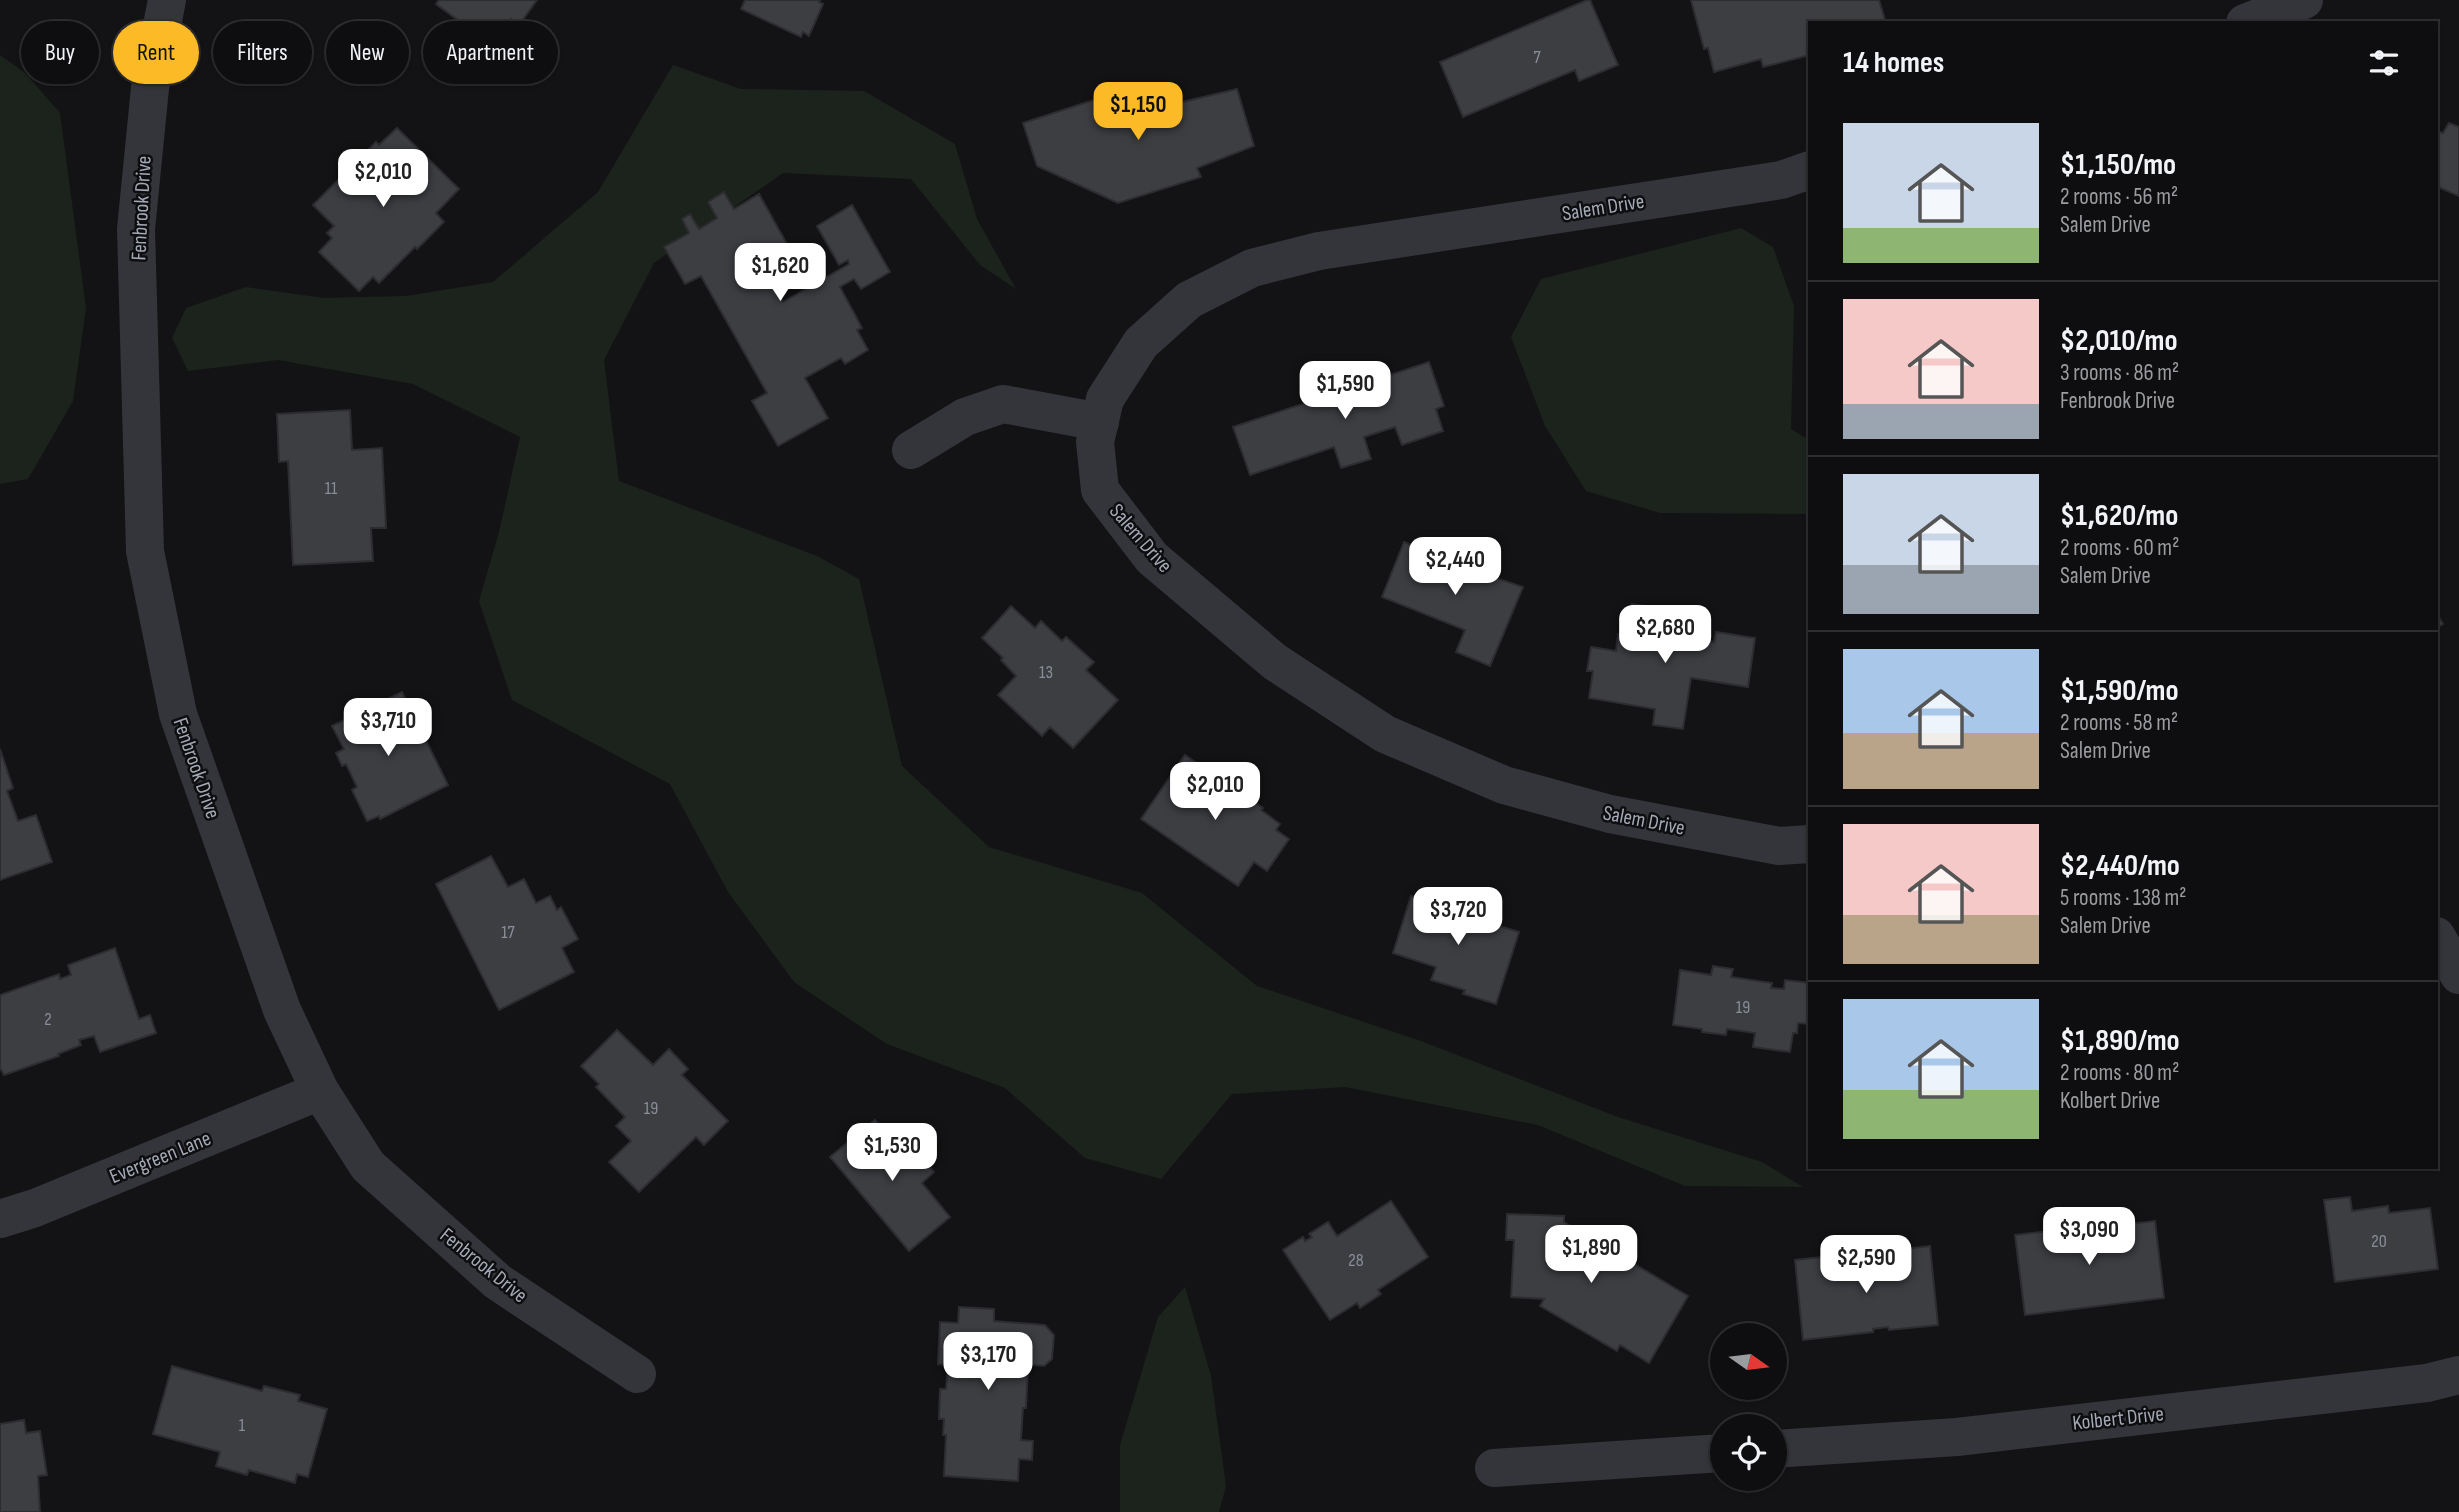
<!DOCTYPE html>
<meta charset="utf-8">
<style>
:root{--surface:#0e0e10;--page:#1c1c1e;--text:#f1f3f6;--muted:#9b9c9f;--line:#2e2e30;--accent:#fbba26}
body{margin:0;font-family:"Sofia Sans Condensed",sans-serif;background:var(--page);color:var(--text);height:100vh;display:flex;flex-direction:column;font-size:26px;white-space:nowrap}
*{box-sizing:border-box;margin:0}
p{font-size:23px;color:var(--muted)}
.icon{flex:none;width:38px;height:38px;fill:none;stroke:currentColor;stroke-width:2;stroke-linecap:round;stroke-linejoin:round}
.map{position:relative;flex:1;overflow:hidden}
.panel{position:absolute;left:1808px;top:21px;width:630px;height:1148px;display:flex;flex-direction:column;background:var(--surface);border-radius:0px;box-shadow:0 2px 5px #0004,0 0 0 2px var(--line)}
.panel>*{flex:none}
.top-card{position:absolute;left:21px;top:21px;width:665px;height:63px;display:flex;gap:14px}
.needle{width:46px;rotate:104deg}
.tools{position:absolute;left:1710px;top:1323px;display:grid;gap:14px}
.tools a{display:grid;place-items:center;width:77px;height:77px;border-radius:50%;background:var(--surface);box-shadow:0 2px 5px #0004,0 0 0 2px var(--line);font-size:35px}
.price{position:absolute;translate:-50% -60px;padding:0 16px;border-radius:14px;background:#fff;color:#222;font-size:23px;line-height:46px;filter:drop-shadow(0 2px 4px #0008)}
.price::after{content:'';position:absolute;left:50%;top:42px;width:21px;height:16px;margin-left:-10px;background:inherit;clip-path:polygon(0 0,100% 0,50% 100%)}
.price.active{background:var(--accent);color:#111}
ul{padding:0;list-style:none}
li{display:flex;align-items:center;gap:21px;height:175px;padding:0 35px}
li+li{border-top:2px solid var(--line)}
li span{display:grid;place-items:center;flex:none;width:196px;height:140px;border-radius:0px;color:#555}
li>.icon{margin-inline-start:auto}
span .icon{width:84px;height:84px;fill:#fffc;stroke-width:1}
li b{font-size:30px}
h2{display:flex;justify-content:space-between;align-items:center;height:84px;padding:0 35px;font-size:30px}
.tag{padding:0 24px;border-radius:32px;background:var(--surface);box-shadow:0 2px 5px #0004,0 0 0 2px var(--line);font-size:24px;line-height:63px}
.tag.active{background:var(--accent);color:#111}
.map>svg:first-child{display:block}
.green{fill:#1b231c}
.building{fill:#3d3e42;stroke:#2d2d31;stroke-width:2}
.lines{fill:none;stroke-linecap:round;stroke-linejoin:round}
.minor{stroke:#34353a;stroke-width:38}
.labels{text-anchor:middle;stroke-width:5;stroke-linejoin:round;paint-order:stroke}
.number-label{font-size:18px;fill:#8a8e99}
.street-label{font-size:21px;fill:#a4a9b6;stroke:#0e0e10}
</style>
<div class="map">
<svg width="2459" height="1512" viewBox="0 0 2459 1512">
<rect width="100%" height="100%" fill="#131315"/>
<g class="green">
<polygon points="0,55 25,73 60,113 86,308 73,401 28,479 0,484"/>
<polygon points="673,65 741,89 864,91 955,144 977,219 1016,289 980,265 911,179 783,173 654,263 604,360 619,481 817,556 859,579 902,766 989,847 1142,893 1257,986 1421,1041 1618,1117 1762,1162 1803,1187 1685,1186 1538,1125 1345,1087 1232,1094 1161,1179 1085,1158 1005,1088 887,1044 794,982 728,892 670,784 512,700 479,601 499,532 520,437 413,384 278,360 188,371 172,338 186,308 246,287 324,298 406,296 493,282 598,192"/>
<polygon points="1741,228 1773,247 1794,306 1791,429 1809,440 1809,514 1660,513 1586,491 1545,426 1511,337 1541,279"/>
<polygon points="1185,1287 1211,1376 1226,1486 1219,1512 1120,1512 1120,1445 1158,1317"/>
</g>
<g class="building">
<polygon points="439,0 537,0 519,25 511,19 492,45 436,4"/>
<polygon points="745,0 820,0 819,2 823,4 809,36 803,32 801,37 741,9"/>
<polygon points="1587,0 1590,0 1618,65 1579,81 1575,70 1463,117 1440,62"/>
<polygon points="1691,0 1879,0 1886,23 1810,23 1810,55 1763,67 1761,59 1714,72 1708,48 1704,49"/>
<polygon points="1103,89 1138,104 1169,92 1174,104 1237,89 1254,146 1197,168 1201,177 1118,203 1037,166 1023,123 1103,97 1098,91"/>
<polygon points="2449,123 2459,127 2459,196 2436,186 2436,131 2443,133"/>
<polygon points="397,128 459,189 436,213 444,222 417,249 415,247 379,283 373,277 359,291 319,252 332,238 327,233 334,226 313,205 376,142 379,145"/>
<polygon points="724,192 734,209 759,194 787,244 759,259 783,302 849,264 848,260 839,265 817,226 852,205 890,272 861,289 854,279 840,287 862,328 857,330 868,350 845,364 841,358 805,378 828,418 778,446 752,401 767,393 701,276 685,284 664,247 689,233 682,219 690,214 699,229 717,218 708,202"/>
<polygon points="1429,362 1444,406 1436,409 1443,431 1402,445 1395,427 1364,437 1371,459 1341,468 1334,447 1250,475 1233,427"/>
<polygon points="350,410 352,450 382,448 386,528 371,528 373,561 293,565 288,461 279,462 277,414"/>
<polygon points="1404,542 1430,552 1431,549 1444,554 1446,553 1483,568 1481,573 1523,587 1490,666 1456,652 1465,630 1382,597"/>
<polygon points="1632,604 1678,611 1675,636 1714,642 1716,632 1755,638 1748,687 1691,678 1683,729 1653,725 1655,709 1589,698 1593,671 1587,671 1591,647 1616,651 1618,634 1627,635"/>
<polygon points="1011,606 1035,628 1041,621 1062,641 1066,637 1094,662 1086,670 1118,700 1073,748 1050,727 1042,736 998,695 1016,676 1001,660 1003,658 982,638"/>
<polygon points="2436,613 2443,624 2436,628"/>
<polygon points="402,692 448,785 380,819 379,816 367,821 352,790 357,787 346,764 342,766 336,753 344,749 332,726"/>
<polygon points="0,749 13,788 7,791 18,821 36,815 52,862 0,880"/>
<polygon points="1185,755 1263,808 1261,810 1280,824 1276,830 1289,839 1267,871 1254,862 1238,886 1141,819"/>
<polygon points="491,856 508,887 524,879 536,903 550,896 557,910 561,907 578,939 562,948 574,972 499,1010 436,884"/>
<polygon points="1411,896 1457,910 1458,905 1494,917 1493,924 1519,932 1496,1004 1463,994 1465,990 1431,980 1436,967 1393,953"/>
<polygon points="115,948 139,1019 150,1015 156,1033 100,1052 94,1036 79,1040 81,1045 58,1054 59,1056 4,1075 0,1068 0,995 59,974 60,979 71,975 68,965"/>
<polygon points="1713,966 1733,969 1731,977 1772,983 1771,988 1784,989 1785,980 1810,983 1810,1024 1798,1023 1797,1033 1793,1033 1790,1052 1753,1047 1755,1033 1727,1029 1726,1035 1702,1032 1702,1029 1673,1025 1680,970 1711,975"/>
<polygon points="617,1030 653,1065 669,1049 688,1069 682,1075 728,1121 704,1145 696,1137 639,1192 609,1162 631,1141 616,1126 625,1117 596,1087 599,1084 581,1066"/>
<polygon points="875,1120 894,1143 903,1135 934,1172 922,1183 950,1217 909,1251 830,1157"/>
<polygon points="2350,1197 2352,1211 2388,1206 2389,1213 2430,1208 2438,1269 2335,1282 2324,1200"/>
<polygon points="1391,1201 1428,1257 1378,1290 1381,1294 1360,1308 1357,1303 1330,1320 1283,1250 1303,1237 1305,1241 1312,1237 1309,1234 1328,1222 1337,1236"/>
<polygon points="1507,1214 1564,1216 1564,1222 1688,1296 1649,1363 1620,1345 1617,1351 1540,1306 1544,1299 1511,1297 1514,1240 1506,1240"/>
<polygon points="2111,1220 2112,1226 2155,1221 2164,1298 2025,1315 2015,1235 2073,1228 2073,1225"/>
<polygon points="1930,1246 1938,1325 1889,1330 1888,1327 1873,1329 1873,1332 1803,1340 1795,1260 1851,1254 1853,1270 1898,1265 1897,1250"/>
<polygon points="959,1307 994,1309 994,1321 1045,1325 1054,1335 1052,1359 1044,1366 1025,1364 1025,1366 1028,1367 1026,1408 1023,1408 1021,1440 1033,1441 1032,1460 1019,1459 1018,1481 944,1476 946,1435 943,1435 944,1419 939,1419 940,1389 946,1389 948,1365 938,1364 940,1322 958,1323"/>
<polygon points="172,1366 262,1391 264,1386 300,1395 298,1401 327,1409 308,1477 297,1474 295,1483 249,1470 247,1475 216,1466 220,1452 153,1434"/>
<polygon points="24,1420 26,1433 40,1431 47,1475 38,1476 40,1512 0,1512 0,1424"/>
</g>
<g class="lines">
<g class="minor">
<polyline points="167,0 150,88 136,229 145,551 178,714 282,1010 320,1091 368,1166 498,1282 637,1374"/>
<polyline points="2245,23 2304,0"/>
<polyline points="1810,170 1781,180 1319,251 1252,268 1189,300 1141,343 1105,399 1095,442 1100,490 1152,558 1275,662 1385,734 1504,785 1610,814 1779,846 1810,844"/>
<polyline points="911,450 965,417 1003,404 1100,422"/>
<polyline points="2436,936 2459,975"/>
<polyline points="0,1219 35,1208 320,1091"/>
<polyline points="1774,1449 1957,1437 2427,1383 2459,1375"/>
<polyline points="1494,1468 1722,1453"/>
</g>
</g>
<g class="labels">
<g class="number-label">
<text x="1537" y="63">7</text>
<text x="331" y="494">11</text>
<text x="1046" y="678">13</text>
<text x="508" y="938">17</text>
<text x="1743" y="1013">19</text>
<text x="48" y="1025">2</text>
<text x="651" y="1114">19</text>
<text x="2379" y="1247">20</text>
<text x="1356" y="1266">28</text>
<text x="242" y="1431">1</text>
</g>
<g class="street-label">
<text transform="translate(1603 207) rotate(-9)" y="7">Salem Drive</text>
<text transform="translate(141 208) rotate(-87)" y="7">Fenbrook Drive</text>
<text transform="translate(1141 538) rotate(49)" y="7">Salem Drive</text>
<text transform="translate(197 768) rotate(71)" y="7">Fenbrook Drive</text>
<text transform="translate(1644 820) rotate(11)" y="7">Salem Drive</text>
<text transform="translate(160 1157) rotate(-22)" y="7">Evergreen Lane</text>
<text transform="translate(484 1265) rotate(39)" y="7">Fenbrook Drive</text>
<text transform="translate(2118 1418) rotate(-6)" y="7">Kolbert Drive</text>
</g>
</g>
</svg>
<div class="tools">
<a><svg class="needle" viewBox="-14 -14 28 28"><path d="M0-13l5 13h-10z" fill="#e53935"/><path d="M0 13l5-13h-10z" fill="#9b9c9f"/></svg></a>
<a><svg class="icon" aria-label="locate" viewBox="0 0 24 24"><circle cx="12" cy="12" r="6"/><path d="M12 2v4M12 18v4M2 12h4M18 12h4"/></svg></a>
</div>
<b class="price active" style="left:1138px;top:142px">$1,150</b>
<b class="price" style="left:383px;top:209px">$2,010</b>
<b class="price" style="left:780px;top:303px">$1,620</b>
<b class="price" style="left:1345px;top:421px">$1,590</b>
<b class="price" style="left:1455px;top:597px">$2,440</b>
<b class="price" style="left:1665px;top:665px">$2,680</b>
<b class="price" style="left:388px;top:758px">$3,710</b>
<b class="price" style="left:1215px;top:822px">$2,010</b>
<b class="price" style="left:1458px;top:947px">$3,720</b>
<b class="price" style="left:892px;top:1183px">$1,530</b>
<b class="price" style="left:2089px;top:1267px">$3,090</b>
<b class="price" style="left:1591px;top:1285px">$1,890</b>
<b class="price" style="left:1866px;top:1295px">$2,590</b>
<b class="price" style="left:988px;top:1392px">$3,170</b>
<div class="top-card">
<a class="tag">Buy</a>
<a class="tag active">Rent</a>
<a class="tag">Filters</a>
<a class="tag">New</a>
<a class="tag">Apartment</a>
</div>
<section class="panel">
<h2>14 homes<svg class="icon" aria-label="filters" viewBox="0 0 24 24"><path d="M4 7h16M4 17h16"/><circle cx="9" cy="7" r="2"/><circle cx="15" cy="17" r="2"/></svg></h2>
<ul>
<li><span style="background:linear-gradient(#c9d6e8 75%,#8fb573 0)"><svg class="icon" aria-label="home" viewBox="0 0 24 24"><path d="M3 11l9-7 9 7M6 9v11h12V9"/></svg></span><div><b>$1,150/mo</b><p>2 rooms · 56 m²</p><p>Salem Drive</p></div></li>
<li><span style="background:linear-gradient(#f6c9c9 75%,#9aa5b1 0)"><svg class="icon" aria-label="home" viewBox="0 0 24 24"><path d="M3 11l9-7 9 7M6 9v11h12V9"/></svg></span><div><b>$2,010/mo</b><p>3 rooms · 86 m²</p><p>Fenbrook Drive</p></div></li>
<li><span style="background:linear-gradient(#c9d6e8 65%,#9aa5b1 0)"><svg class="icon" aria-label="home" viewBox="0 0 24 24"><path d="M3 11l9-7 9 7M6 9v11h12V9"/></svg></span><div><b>$1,620/mo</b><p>2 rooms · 60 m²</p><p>Salem Drive</p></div></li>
<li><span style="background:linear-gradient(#a9c7e8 60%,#b9a48a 0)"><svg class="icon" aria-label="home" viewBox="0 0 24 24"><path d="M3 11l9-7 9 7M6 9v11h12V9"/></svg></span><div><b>$1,590/mo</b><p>2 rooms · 58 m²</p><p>Salem Drive</p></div></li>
<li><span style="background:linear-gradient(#f6c9c9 65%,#b9a48a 0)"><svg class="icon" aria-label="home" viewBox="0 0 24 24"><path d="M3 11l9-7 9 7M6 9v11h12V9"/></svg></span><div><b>$2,440/mo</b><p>5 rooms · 138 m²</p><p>Salem Drive</p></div></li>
<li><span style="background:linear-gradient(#a9c7e8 65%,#8fb573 0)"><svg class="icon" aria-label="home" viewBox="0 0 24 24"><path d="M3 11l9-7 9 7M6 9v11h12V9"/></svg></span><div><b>$1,890/mo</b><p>2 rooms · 80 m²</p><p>Kolbert Drive</p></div></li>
</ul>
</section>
</div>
